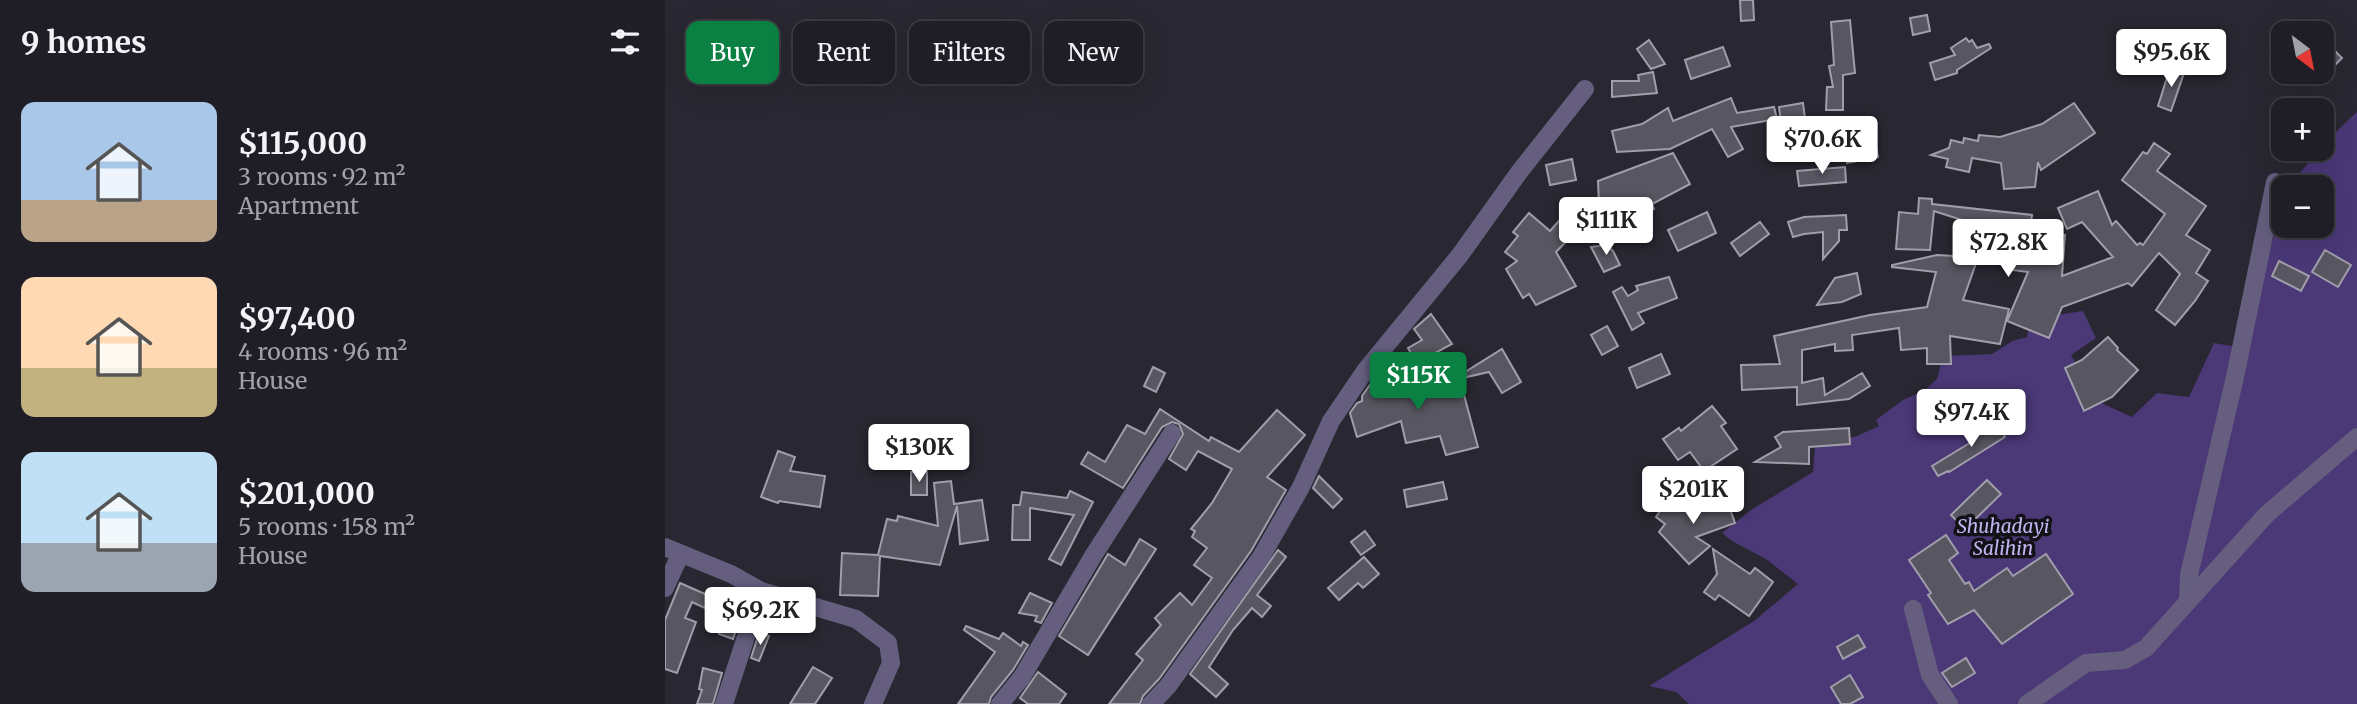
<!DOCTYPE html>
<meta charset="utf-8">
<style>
:root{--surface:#1f1d25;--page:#2c2a32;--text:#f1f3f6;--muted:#a1a2a7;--line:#3c3b42;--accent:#0b8043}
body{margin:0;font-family:Merriweather,serif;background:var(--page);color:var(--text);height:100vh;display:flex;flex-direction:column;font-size:26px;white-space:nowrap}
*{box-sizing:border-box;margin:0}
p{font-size:23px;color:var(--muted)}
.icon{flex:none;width:38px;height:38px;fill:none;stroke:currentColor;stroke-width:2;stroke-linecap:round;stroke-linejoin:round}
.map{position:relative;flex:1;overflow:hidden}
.sheet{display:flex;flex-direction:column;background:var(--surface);width:665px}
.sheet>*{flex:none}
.guide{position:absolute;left:21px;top:21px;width:665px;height:63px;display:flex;gap:14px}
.needle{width:46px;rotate:148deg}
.buttons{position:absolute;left:1606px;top:21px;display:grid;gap:14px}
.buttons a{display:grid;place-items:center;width:63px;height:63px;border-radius:14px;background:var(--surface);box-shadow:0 7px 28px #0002,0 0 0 2px var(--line);font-size:35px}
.price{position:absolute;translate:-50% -60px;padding:0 16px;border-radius:7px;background:#fff;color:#222;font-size:23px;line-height:46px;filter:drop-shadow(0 2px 4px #0008)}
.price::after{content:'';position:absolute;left:50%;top:42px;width:21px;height:16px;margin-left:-10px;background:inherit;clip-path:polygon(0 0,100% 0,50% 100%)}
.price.active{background:var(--accent);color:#fff}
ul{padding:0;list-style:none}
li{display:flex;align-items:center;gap:21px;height:175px;padding:0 21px}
li span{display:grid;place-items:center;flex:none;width:196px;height:140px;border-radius:14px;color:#555}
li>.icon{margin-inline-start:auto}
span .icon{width:84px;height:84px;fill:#fffc;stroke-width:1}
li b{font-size:30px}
h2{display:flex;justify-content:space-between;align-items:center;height:84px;padding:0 21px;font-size:30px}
.chip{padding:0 24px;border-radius:14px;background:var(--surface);box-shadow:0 7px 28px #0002,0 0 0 2px var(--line);font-size:24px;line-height:63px}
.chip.active{background:var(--accent);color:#fff}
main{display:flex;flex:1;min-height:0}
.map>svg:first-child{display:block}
.green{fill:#4a3877}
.building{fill:#585661;stroke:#a09eaa;stroke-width:2}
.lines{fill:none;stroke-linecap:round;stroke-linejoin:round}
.minor{stroke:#655e7f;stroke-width:18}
.labels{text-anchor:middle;stroke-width:7;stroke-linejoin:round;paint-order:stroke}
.park-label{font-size:19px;font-style:italic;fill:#c2b4f2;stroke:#121115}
</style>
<main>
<section class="sheet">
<h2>9 homes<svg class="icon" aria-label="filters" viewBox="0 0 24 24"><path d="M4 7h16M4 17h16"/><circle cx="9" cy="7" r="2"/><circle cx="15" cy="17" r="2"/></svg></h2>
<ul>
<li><span style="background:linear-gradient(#a9c7e8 70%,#b9a48a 0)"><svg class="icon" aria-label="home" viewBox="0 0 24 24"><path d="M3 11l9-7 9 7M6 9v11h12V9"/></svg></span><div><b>$115,000</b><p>3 rooms · 92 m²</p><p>Apartment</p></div></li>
<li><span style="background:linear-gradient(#ffd9b3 65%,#c2b280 0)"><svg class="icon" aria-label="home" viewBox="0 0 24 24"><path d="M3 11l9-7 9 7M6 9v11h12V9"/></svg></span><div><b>$97,400</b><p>4 rooms · 96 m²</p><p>House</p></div></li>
<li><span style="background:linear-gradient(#bfe0f5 65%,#9aa5b1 0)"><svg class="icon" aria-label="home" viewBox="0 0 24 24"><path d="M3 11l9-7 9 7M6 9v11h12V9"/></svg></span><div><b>$201,000</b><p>5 rooms · 158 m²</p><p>House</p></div></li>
</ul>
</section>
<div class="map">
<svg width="1692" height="704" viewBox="0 0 1692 704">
<rect width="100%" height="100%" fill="#292731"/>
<path class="green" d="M 1692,112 L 1692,704 L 1024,704 L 1011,692 L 984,686 L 1089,621 L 1133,584 L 1101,559 L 1067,541 L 1057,533 L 1086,510 L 1148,472 L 1150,448 L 1192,436 L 1214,426 L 1211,420 L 1238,400 L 1260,390 L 1272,379 L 1278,356 L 1327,354 L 1347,341 L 1362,337 L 1365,319 L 1418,311 L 1431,338 L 1406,355 L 1432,401 L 1467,417 L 1492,393 L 1524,397 L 1549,343 L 1584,349 L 1600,264 L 1619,204 L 1619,226 L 1657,226 L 1657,187 L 1625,187 L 1626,183 C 1648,158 1667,134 1692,112 Z"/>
<g class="building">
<polygon points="1075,0 1088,0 1089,20 1076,21"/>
<polygon points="1262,15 1265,31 1248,35 1245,18"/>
<polygon points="1185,20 1190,73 1178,75 1178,110 1161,110 1162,87 1168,87 1164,66 1169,65 1166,22"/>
<polygon points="1301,38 1304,42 1307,40 1312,48 1324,44 1326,48 1292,70 1292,73 1270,80 1265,63 1290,55 1286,48"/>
<polygon points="984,40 1000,64 986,69 972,49"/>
<polygon points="1657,46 1664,51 1667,48 1677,58 1657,78"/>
<polygon points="1058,47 1065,66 1026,79 1020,60"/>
<polygon points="1505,68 1519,73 1506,111 1493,106"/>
<polygon points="988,72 992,93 947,97 947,81 974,81 973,75"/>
<polygon points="1066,98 1072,113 1109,107 1112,119 1066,127 1078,149 1063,157 1047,129 1005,149 952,152 947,131 977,124 1003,108 1008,121"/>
<polygon points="1138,103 1140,119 1116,123 1114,107"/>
<polygon points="1409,103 1430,133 1376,170 1373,162 1370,187 1339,189 1336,163 1307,158 1304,172 1281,167 1283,159 1266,155 1284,148 1286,140 1298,143 1299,138 1313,141 1314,135 1335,137 1377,124"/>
<polygon points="1210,143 1213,157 1182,163 1179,149"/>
<polygon points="1489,143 1505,154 1492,171 1541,206 1521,235 1545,250 1531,273 1543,281 1530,301 1510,325 1491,310 1515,274 1494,253 1467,286 1463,283 1397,307 1384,338 1342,321 1363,272 1347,270 1349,258 1320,252 1318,256 1314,255 1298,300 1344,309 1335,344 1285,336 1286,364 1262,364 1262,348 1236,350 1234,328 1187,335 1188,350 1170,351 1170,344 1137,350 1137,383 1158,378 1160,395 1197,373 1205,386 1184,399 1132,405 1132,387 1077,390 1076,365 1115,364 1109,336 1205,315 1262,307 1271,272 1227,267 1227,265 1272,255 1289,256 1300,221 1269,211 1265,250 1231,249 1234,212 1253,214 1254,198 1267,199 1267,204 1367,215 1365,231 1400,235 1397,276 1448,257 1417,222 1402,229 1393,208 1433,191 1447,225 1451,221 1472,245 1475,243 1478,245 1500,214 1457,180 1478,152 1482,154"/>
<polygon points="1008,153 1025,184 987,204 989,209 935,229 933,181"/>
<polygon points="907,159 911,180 885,185 881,165"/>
<polygon points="1180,167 1181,182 1134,186 1132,171"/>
<polygon points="1042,212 1051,233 1013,251 1003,230"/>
<polygon points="864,213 885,231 900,214 916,226 891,252 911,286 871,305 864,294 858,298 841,269 852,261 840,252 853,236 848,232"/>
<polygon points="1181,215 1182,230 1174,230 1174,241 1158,259 1158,232 1139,234 1128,237 1123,222 1139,217"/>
<polygon points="1095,222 1104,234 1075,256 1066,243"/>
<polygon points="941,245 948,251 955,265 939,272 926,247"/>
<polygon points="1660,250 1686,265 1673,287 1647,272"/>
<polygon points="1614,261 1644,276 1636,291 1607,276"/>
<polygon points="1192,273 1196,294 1177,302 1152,305 1170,278"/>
<polygon points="1004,277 1012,298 973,313 979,323 967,330 948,292 957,287 963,296 973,290 971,286"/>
<polygon points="766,314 787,344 752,363 743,348 757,340 749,329"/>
<polygon points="942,326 953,346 937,355 926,335"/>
<polygon points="1443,337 1453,348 1452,350 1473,370 1447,397 1419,411 1400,368 1417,360"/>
<polygon points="837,349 856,382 837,393 824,372 793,379 792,377"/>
<polygon points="996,354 1005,374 972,388 964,368"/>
<polygon points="747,359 763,392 795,380 813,447 781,455 775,436 741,443 736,421 692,437 685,413 692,403 697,401 697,396 709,379 711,379 712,392 744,385 737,369 737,364"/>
<polygon points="488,367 500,373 491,392 479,386"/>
<polygon points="1047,406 1061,423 1056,426 1072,449 1039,471 1025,452 1013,460 998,439 1014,428 1016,431"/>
<polygon points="495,409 544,441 546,437 574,452 612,410 640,435 602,477 621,490 586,551 494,679 478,696 475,704 444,704 478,660 471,654 496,625 490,618 515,593 527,605 547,578 529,565 542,548 527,537 530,531 526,529 547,503 567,469 533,451 521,470 504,459 518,434 514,424 507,422 497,427 458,488 416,464 423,452 440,462 462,425 480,434"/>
<polygon points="1332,421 1340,437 1284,472 1283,471 1273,476 1267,466 1308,441 1305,436"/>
<polygon points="1184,428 1185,444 1144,447 1144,464 1090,462 1116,447 1110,437 1118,432"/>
<polygon points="113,451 130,457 125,471 160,476 155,507 114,501 113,503 96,497"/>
<rect x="246" y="472" width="16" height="23"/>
<polygon points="654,476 677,499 668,508 648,488"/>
<polygon points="1322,480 1336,494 1300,529 1286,515"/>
<polygon points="286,481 289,504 317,500 323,540 295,544 292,506 275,565 215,556 213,596 175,595 177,553 213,555 222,519 232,521 233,516 273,526 269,483"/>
<polygon points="778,482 782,499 742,507 739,490"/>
<polygon points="405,491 428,502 396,565 384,559 409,515 365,508 365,540 347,540 348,505 355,505 357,492 402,498"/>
<polygon points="1004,498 1023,512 1061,498 1070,523 1031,537 1045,546 1024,564 994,532 1000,524 991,517"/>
<polygon points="700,531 710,545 696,555 686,542"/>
<polygon points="1281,535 1293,553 1284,560 1300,584 1304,582 1309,591 1342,568 1348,576 1381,554 1408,594 1337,644 1309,610 1283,624 1263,595 1266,593 1244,560"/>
<polygon points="475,539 491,549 423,655 394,636 443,554 460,565"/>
<polygon points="1048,549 1085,574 1090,568 1108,582 1084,616 1054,595 1050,600 1039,592 1052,574"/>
<polygon points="613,550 621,557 592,595 606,606 597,617 587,608 568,630 544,667 563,684 551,697 525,674"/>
<polygon points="699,557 714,574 698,588 693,583 674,600 663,588"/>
<polygon points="15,583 47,597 42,609 27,602 20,618 31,622 12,673 0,669 0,620"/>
<polygon points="365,593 387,603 376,623 370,621 372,616 354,613"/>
<polygon points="65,602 79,607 68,639 54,634"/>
<polygon points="301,626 334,639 338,633 356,646 358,642 363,645 348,670 326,697 324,704 293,704 330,652 299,630"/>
<polygon points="94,633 104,636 94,661 86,658"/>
<polygon points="1193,635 1200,647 1178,659 1172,647"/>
<polygon points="1301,658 1310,673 1287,687 1277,673"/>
<polygon points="148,667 167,678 150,704 125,704"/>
<polygon points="38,668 57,673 48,704 32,704 37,690 34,689"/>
<polygon points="373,672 401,694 394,704 363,704 355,698"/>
<polygon points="1185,675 1198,697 1185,704 1176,704 1166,687"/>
</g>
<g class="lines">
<g class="minor">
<polyline points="0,547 66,574 96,591 191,619 223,643 226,663 208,704"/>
<polyline points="0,588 15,555"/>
<polyline points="1523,601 1524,575 1570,377 1610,182"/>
<polyline points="1248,609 1265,675 1284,704"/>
<polyline points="59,704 96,591"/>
<polyline points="335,704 357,677 428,556 507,433"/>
<polyline points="486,704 503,686 596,557 636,487 666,421 700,371 795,255 855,171 920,89"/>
<polyline points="1362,704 1421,663 1460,660 1481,648 1602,514 1692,437"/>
</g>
</g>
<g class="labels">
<g class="park-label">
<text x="1338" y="533">Shuhadayi<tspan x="1338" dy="22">Salihin</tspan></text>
</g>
</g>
</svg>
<div class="buttons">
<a><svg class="needle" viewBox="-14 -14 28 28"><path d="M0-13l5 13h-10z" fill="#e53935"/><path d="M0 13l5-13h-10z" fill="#a1a2a7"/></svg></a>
<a>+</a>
<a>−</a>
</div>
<b class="price" style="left:1506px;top:89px">$95.6K</b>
<b class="price" style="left:1157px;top:176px">$70.6K</b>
<b class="price" style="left:941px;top:257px">$111K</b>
<b class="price" style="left:1343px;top:279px">$72.8K</b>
<b class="price active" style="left:753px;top:412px">$115K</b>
<b class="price" style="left:1306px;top:449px">$97.4K</b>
<b class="price" style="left:254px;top:484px">$130K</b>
<b class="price" style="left:1028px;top:526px">$201K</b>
<b class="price" style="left:95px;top:647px">$69.2K</b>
<div class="guide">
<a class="chip active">Buy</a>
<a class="chip">Rent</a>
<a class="chip">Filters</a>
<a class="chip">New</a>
</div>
</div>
</main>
